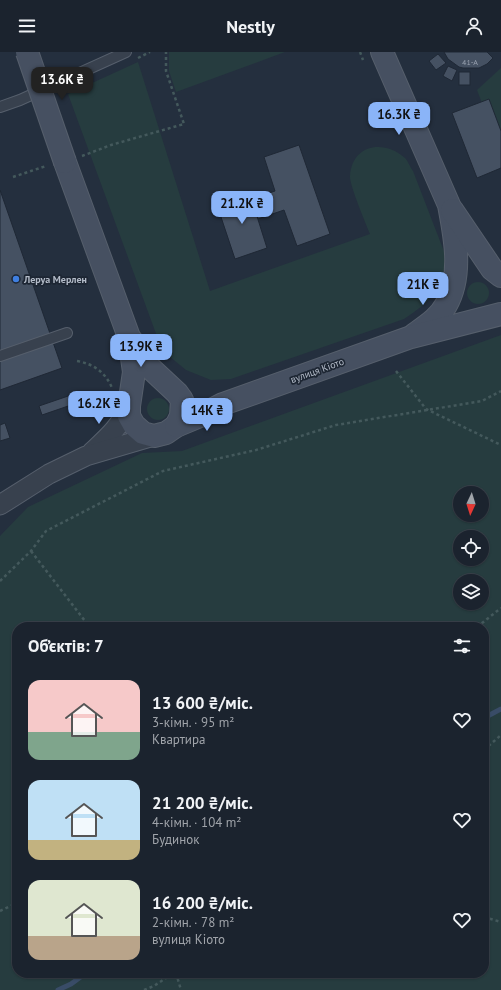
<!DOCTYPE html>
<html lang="uk">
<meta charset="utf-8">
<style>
:root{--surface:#1b232e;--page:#242b36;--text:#f1f3f6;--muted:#a0a4aa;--line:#39404a;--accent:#8ab4f8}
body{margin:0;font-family:"PT Sans",sans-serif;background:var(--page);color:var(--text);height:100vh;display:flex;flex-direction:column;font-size:15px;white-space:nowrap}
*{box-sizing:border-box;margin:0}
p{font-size:13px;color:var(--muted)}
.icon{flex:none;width:22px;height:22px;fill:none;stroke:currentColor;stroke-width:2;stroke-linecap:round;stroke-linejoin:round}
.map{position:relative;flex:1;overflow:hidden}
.drawer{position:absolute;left:12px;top:570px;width:477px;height:356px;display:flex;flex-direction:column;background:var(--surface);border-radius:16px;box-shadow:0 1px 3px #0004,0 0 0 1px var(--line)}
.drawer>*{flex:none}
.needle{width:26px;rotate:184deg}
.fabs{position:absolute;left:453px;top:434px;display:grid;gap:8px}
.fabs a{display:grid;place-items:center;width:36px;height:36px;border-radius:50%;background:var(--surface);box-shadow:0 1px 3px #0004,0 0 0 1px var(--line);font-size:20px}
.price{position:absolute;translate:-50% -34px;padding:0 9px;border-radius:8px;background:var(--accent);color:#111;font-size:13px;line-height:26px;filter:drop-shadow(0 1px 2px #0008)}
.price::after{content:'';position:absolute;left:50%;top:24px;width:12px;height:9px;margin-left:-6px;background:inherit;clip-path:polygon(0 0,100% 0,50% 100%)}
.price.on{background:#222;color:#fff}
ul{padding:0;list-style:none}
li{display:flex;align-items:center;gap:12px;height:100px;padding:0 16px}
li span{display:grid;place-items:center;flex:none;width:112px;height:80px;border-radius:12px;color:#555}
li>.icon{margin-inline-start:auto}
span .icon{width:48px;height:48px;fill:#fffc;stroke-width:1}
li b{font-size:17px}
h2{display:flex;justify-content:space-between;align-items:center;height:48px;padding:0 16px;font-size:17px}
header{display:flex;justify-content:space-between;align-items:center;height:52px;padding:0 16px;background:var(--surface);font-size:18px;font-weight:800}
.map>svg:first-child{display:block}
.green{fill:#263c3f;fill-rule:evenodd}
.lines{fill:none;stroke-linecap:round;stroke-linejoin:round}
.stream{stroke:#394c67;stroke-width:5}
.building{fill:#455162;stroke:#1f2835}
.lane-casing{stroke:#565f6c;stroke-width:12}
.street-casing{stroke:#565f6c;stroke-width:21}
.secondary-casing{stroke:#565f6c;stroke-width:24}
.path{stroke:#44595c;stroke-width:2.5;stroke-dasharray:3 3;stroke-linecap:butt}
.lane{stroke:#38414e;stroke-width:10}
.street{stroke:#38414e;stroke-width:19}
.secondary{stroke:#465061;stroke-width:22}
.secondary-bridge-casing{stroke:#565f6c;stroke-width:24;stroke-linecap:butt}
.secondary-bridge{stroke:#465061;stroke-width:22}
.shop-dot{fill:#3f7fe0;stroke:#1d2633;stroke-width:1.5}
.labels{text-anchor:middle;stroke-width:3.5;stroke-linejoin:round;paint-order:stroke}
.number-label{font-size:8px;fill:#98a1af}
.poi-label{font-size:10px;font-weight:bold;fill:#b4bcc9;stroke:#1d2633;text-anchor:start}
.street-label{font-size:10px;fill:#b4bcc9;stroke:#1d2633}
</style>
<header><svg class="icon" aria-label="menu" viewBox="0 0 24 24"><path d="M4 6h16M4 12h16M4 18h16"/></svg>Nestly<svg class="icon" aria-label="person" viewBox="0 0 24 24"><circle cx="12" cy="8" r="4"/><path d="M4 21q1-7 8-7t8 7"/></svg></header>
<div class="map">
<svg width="501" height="938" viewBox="0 0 501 938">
<rect width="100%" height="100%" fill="#242f3e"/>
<g class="green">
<polygon points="169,0 285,0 176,40 169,19"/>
<path d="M 138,10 L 210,239 L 370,182 C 366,172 349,132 350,124 C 352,92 384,87 405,106 C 408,109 410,115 413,119 L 445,202 C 445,237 431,249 404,267 L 231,327 L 211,328 L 186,318 L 169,304 L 158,287 L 68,42 Z"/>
<polygon points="501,16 501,101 477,38"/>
<circle cx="478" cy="241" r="11"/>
<path d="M 501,283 L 501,938 L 0,938 L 0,484 L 28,455 L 142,401 L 182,399 ZM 460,441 L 482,441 L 482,463 L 460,463 ZM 460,485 L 482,485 L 482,507 L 460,507 ZM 460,529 L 482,529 L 482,551 L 460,551 ZM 17,575 L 484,575 L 484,921 L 17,921 Z"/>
<circle cx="158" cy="357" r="11"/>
</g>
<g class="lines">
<g class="stream">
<polyline points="484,666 501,657"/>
<polyline points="58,938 71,932 86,921"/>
</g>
</g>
<g class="building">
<polygon points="444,0 487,0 493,6 487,12 479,16 463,16 459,15 448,7"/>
<polygon points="438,2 446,11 436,18 429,9"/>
<polygon points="448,14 457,18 452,29 443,24"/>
<rect x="459" y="20" width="11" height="13"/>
<polygon points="489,47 501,79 501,116 477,126 452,61"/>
<polygon points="299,93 330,182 297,194 284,158 258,167 251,147 275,139 264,105"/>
<polygon points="0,138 62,316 0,338"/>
<polygon points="249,139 267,196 235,207 216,150"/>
<polygon points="74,342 77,351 42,363 39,354"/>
<polygon points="5,371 10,386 0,389 0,373"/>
</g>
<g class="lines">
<defs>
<g id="lane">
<polyline points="0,55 20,48 126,0"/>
<polyline points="0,304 67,281"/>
</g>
<g id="street">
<path d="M 92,400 C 109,384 119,376 129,354"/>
<polyline points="0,453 49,422 86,404 154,384"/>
</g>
<g id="secondary">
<path d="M 382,0 L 449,153 C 455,185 463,223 446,253 C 439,266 426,274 415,282"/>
<polyline points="65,110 129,285 134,320 129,354 129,364 134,373 143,381 154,384 166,381 176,374 200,364 223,352 411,285 501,262"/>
<polyline points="452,158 492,217 501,224"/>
<polyline points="132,289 147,313 177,341 182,348 181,364 176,374"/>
</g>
</defs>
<use href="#lane" class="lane-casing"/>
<use href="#street" class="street-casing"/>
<use href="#secondary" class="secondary-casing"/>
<g class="path">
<polyline points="360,0 363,8"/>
<polyline points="138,6 150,0"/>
<polyline points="82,104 111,93 184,72 166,19 166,0"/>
<polyline points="13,125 46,114"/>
<path d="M 77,309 C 94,312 106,321 112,336"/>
<polyline points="396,319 426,357 501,393"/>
<polyline points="31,499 85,569 87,575"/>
<polyline points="0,529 31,499 46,479 163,419 256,398 336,373 482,349 501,339"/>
<polyline points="477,575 501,556"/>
<polyline points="484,698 501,683"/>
<polyline points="0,859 17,851"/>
<polyline points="484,865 501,870"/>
<polyline points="176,921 181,938"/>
<polyline points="203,921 254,925 262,921"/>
<polyline points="144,938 154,934 169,924 198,921"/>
</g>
<use href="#lane" class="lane"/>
<use href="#street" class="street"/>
<use href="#secondary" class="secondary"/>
<defs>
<polyline id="secondary-bridge" points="27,0 65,110"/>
</defs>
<use href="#secondary-bridge" class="secondary-bridge-casing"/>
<use href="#secondary-bridge" class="secondary-bridge"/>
</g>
<circle class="shop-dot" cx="16" cy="227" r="4"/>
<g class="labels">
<g class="number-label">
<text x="470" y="13">41-А</text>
</g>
<g class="poi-label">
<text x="24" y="231">Леруа Мерлен</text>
</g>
<g class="street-label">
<text transform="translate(317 318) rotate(-20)" y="4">вулиця Кіото</text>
</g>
</g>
</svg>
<div class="fabs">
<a><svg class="needle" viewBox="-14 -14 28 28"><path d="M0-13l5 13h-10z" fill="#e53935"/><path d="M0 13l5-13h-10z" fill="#a0a4aa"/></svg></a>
<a><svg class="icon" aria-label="locate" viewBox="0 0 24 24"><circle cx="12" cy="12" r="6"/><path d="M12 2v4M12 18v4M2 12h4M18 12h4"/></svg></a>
<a><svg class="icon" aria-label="layers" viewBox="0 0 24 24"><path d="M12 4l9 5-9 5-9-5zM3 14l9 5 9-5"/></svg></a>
</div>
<b class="price on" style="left:62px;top:49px">13.6K ₴</b>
<b class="price" style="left:399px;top:84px">16.3K ₴</b>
<b class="price" style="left:242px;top:173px">21.2K ₴</b>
<b class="price" style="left:423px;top:254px">21K ₴</b>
<b class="price" style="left:141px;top:316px">13.9K ₴</b>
<b class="price" style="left:99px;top:373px">16.2K ₴</b>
<b class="price" style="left:207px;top:380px">14K ₴</b>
<section class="drawer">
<h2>Об’єктів: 7<svg class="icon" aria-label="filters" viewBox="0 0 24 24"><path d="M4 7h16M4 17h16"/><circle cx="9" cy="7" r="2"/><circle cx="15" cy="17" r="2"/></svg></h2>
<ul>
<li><span style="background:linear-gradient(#f6c9c9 65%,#7fa58c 0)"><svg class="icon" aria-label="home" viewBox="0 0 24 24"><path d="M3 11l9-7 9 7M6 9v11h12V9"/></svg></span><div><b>13 600 ₴/міс.</b><p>3-кімн. · 95 m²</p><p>Квартира</p></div><svg class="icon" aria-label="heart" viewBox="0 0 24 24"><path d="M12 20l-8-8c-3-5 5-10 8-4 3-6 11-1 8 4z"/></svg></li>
<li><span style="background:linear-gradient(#bfe0f5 75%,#c2b280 0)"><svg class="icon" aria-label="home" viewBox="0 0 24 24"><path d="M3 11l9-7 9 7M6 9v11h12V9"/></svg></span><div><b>21 200 ₴/міс.</b><p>4-кімн. · 104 m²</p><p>Будинок</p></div><svg class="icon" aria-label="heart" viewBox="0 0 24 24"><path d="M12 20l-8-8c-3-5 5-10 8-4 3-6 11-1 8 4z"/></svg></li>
<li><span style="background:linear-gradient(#dfe7d0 70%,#b9a48a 0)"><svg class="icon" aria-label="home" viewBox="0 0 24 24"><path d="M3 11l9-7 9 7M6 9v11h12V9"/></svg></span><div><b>16 200 ₴/міс.</b><p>2-кімн. · 78 m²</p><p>вулиця Кіото</p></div><svg class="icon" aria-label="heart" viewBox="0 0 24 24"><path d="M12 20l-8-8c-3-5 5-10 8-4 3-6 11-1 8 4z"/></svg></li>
</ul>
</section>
</div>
